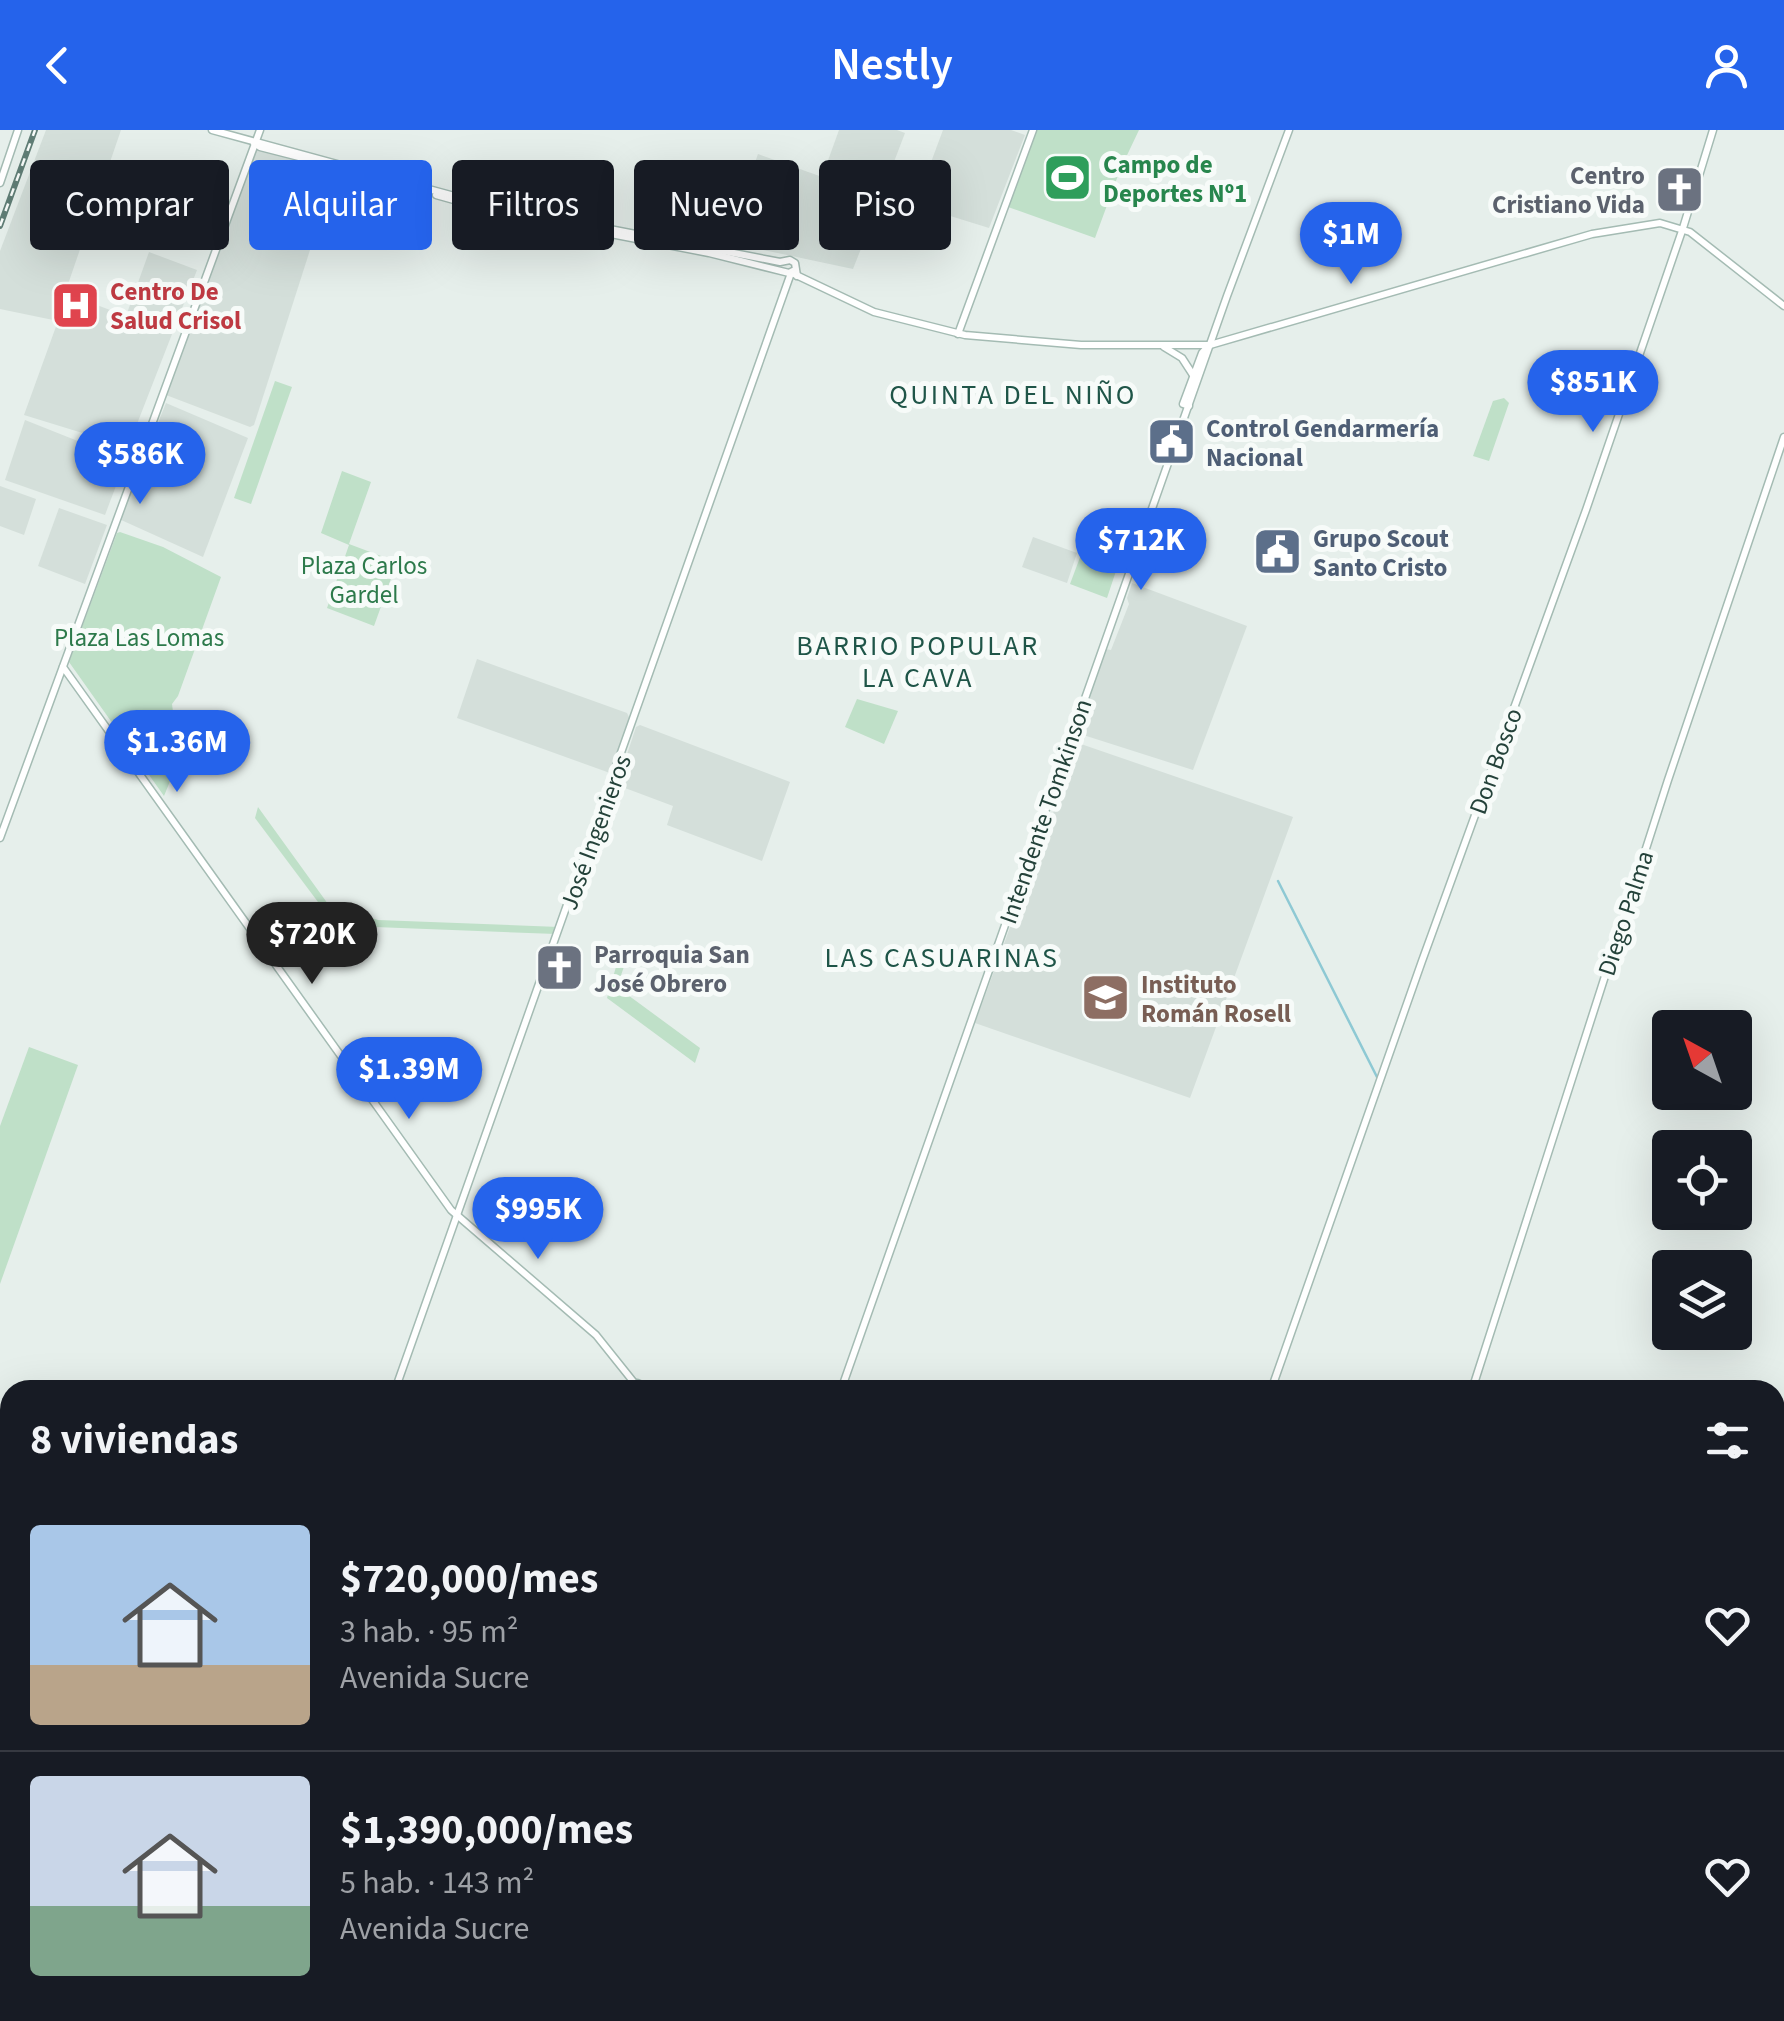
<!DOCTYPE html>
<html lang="es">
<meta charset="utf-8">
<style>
:root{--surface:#171b24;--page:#242831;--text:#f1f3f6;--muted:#9ea1a6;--line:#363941;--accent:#2563eb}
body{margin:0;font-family:"Source Sans 3",sans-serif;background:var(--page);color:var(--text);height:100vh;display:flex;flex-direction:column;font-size:38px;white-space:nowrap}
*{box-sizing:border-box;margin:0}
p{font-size:32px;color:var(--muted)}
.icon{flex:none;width:55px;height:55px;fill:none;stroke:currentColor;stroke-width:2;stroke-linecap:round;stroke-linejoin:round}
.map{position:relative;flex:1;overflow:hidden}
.details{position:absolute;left:0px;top:1250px;width:1785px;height:642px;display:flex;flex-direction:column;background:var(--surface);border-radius:30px 30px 0 0;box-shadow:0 10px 40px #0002}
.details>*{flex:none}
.hud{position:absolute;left:30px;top:30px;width:1000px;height:90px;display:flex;gap:20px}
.needle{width:65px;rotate:320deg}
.tools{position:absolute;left:1652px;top:880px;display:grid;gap:20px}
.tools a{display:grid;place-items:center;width:100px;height:100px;border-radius:10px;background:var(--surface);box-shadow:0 10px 40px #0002;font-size:50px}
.price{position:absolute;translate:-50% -85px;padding:0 22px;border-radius:35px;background:var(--accent);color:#fff;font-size:32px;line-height:65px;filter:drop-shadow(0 2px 5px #0008)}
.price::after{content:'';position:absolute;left:50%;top:60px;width:30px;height:22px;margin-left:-15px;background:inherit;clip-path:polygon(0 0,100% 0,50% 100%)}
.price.on{background:#222;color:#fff}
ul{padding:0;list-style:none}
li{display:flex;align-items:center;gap:30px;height:250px;padding:0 30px}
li+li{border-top:2px solid var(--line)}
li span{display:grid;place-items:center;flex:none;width:280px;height:200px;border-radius:10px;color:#555}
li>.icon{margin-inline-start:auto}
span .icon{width:120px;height:120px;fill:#fffc;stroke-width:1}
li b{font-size:42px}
h2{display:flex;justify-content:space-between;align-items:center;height:120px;padding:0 30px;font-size:42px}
.tag{padding:0 35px;border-radius:10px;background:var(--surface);box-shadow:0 10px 40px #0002;font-size:35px;line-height:90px}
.tag.on{background:var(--accent);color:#fff}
header{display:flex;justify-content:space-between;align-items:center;height:130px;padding:0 30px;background:var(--accent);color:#fff;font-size:45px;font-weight:600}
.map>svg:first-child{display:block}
.built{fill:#d4dfda}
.green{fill:#bfe0c8}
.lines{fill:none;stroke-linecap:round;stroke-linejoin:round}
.stream{stroke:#8ec9d4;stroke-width:2.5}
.secondary-casing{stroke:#a4bbb3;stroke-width:9}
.primary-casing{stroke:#c2cac8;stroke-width:10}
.highway-casing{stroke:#c2cac8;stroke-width:12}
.secondary{stroke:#fff;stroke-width:6}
.primary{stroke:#6aa596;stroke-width:8}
.highway{stroke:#2f6f62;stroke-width:10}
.rail-casing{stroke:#5f7d75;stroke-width:6}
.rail{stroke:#f7fbf9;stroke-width:2.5;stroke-dasharray:8;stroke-linecap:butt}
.labels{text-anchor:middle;stroke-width:10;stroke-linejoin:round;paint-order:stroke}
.leisure-label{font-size:25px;font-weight:bold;fill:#27864d;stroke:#f7fbf9;text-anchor:start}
.worship-label{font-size:25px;font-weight:bold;fill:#5b616d;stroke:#f7fbf9;text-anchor:end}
.health-label{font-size:25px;font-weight:bold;fill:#be3a42;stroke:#f7fbf9;text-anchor:start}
.service-label{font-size:25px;font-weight:bold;fill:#4e5e75;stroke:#f7fbf9;text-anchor:start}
.park-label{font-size:25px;fill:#2d7a4b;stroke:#f7fbf9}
.street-label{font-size:25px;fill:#24423a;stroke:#f7fbf9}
.education-label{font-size:25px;font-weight:bold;fill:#785e54;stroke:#f7fbf9;text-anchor:start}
.neighbourhood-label{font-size:28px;letter-spacing:2.5px;fill:#1f5548;stroke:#f7fbf9}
</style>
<header><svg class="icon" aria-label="back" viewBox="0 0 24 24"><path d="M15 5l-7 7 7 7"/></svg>Nestly<svg class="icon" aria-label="person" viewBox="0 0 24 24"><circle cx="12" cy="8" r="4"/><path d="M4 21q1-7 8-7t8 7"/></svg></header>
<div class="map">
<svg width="1784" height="1891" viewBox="0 0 1784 1891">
<rect width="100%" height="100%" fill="#e6efeb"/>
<g class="built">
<polygon points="46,0 121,0 65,163 126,186 149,122 197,140 128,317 24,285 58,191 0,179 0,121"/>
<polygon points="839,0 897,0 905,3 884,58 826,36"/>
<polygon points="943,0 1011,0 1025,5 989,98 915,75"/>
<polygon points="260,19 329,39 334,45 254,295 250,297 166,265 253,23"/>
<polygon points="758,24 881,68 853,139 726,112"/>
<polygon points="166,273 248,308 203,427 119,389"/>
<polygon points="25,290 123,329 125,332 105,385 5,350"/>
<polygon points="0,356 36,369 24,405 0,396"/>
<polygon points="59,378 107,395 85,454 38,436"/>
<polygon points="1033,407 1077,423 1067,453 1022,437"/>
<polygon points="1132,453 1247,496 1193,640 1077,603 1106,519 1111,520 1129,474 1127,468"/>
<polygon points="477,529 627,583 630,589 610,643 457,588"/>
<polygon points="640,595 790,652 762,731 667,695 673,676 617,655 636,597"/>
<polygon points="1078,613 1293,687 1190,968 975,893 1038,721 1044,722 1048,712 1053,698 1049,695"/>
<polygon points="1515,1883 1515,1882 1638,1883 1631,1891 1512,1891"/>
</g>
<g class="green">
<polygon points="1036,0 1139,0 1120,40 1095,108 1008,77"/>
<polygon points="275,251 292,257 251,374 234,368"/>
<polygon points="1504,268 1509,273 1489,331 1473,326 1493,271"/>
<polygon points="342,341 371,352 349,414 397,432 374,496 327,478 349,415 321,403"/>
<polygon points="120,402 163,417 221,447 178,566 172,574 179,629 164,666 69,532 117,403"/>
<polygon points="1082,422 1118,435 1107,468 1070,454"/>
<polygon points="857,569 898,581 884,614 845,597"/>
<polygon points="258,677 328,774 378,790 559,797 556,804 375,797 324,780 255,688"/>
<polygon points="629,822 617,857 700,918 695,933 607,868 620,823"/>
<polygon points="29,917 78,935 0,1154 0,996"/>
<polygon points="1784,1499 1784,1764 1775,1761 1775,1526"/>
<polygon points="1071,1883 1461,1882 1461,1883 1458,1891 1068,1891"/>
</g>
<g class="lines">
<g class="stream">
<polyline points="1278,751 1378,949"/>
<polyline points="1775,1381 1784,1385"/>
<polyline points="0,1416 8,1420"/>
<polyline points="0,1463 10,1467"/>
</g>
<defs>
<g id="secondary">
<polyline points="212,0 491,76 780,132 790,130 795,133 797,146"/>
<polyline points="254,13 260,17 342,38"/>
<polyline points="0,53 18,0"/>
<polyline points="436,65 497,82 709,123 789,143 793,141"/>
<polyline points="792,143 874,182 965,205 1081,215 1210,215 1592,104 1660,93 1690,102 1784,176"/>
<polyline points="958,204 1033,0"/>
<polyline points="1164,217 1182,228 1193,245"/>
<polyline points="1189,276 1183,274 1202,223 1209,215"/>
<polyline points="63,537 451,1080 596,1205 640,1260"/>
<polyline points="0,708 260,0"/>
<polyline points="637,1253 654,1260"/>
<polyline points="395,1260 791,143"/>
<polyline points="841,1260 1227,166 1289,0"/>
<polyline points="1271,1260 1422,831 1586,380 1683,98 1713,0"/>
<polyline points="1472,1260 1668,650 1784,307"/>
<polyline points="1775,1771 1784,1775"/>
<polyline points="1037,1882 1041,1891"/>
<polyline points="168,1891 171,1882"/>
<polyline points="616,1891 619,1882"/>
<polyline points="1064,1891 1067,1882"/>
</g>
<g id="primary">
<polyline points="1775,1491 1784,1462"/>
<polyline points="1775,1511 1784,1483"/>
<polyline points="1642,1891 1645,1882"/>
<polyline points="1648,1891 1651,1882"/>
</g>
<g id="highway">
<polyline points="0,1433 10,1438"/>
<polyline points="0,1446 10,1450"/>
<polyline points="750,1882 754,1891"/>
<polyline points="777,1882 789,1891"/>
<polyline points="821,1882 833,1891"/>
<polyline points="848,1882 861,1891"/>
</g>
</defs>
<use href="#secondary" class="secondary-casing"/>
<use href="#primary" class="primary-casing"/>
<use href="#highway" class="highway-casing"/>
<use href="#secondary" class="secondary"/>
<use href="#primary" class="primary"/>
<use href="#highway" class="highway"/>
<defs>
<polyline id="rail" points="0,96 35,0"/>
</defs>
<use href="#rail" class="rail-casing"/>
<use href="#rail" class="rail"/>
</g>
<defs>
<symbol id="stadium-square" viewBox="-11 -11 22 22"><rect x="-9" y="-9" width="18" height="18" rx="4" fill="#2e9e5b" stroke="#f7fbf9"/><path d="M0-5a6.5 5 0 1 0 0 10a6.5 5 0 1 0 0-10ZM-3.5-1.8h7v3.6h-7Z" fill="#fff"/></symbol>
<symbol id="church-square" viewBox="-11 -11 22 22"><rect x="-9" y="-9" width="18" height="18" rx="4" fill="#6b7280" stroke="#f7fbf9"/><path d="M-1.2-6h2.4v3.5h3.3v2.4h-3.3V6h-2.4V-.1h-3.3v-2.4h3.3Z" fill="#fff"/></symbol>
<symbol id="hospital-square" viewBox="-11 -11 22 22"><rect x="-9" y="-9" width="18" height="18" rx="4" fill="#e0444e" stroke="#f7fbf9"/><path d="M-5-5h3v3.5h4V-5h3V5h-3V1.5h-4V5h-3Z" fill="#fff"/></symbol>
<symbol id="civic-square" viewBox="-11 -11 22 22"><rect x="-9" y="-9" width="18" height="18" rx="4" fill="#5c6f8a" stroke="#f7fbf9"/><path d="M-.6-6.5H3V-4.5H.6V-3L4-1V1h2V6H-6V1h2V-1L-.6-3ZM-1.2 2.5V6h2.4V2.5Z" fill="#fff"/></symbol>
<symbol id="university-square" viewBox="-11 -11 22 22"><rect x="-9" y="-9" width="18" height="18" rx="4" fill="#8d6e63" stroke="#f7fbf9"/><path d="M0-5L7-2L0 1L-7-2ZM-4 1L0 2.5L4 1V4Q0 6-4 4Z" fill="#fff"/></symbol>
</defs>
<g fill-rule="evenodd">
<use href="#stadium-square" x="1040" y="20" width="55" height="55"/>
<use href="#church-square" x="1652" y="32" width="55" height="55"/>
<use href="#hospital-square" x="48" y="148" width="55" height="55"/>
<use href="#civic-square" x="1144" y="284" width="55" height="55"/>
<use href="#civic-square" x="1250" y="394" width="55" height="55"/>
<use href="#church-square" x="532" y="810" width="55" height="55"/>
<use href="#university-square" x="1078" y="840" width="55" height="55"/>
</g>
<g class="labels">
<g class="leisure-label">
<text x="1103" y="43">Campo de<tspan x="1103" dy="29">Deportes Nº1</tspan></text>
</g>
<g class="worship-label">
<text x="1645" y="54">Centro<tspan x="1645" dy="29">Cristiano Vida</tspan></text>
<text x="594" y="833" text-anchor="start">Parroquia San<tspan x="594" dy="29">José Obrero</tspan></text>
</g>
<g class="health-label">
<text x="110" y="170">Centro De<tspan x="110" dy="29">Salud Crisol</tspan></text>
</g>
<g class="service-label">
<text x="1206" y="307">Control Gendarmería<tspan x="1206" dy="29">Nacional</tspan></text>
<text x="1313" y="417">Grupo Scout<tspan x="1313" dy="29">Santo Cristo</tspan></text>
</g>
<g class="park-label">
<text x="364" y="444">Plaza Carlos<tspan x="364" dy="29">Gardel</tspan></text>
<text x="139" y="516">Plaza Las Lomas</text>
</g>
<g class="street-label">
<text transform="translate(1495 631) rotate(-70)" y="9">Don Bosco</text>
<text transform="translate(1045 681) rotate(-71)" y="9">Intendente Tomkinson</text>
<text transform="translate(595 702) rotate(-70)" y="9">José Ingenieros</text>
<text transform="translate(1625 783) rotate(-72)" y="9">Diego Palma</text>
</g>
<g class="education-label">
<text x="1141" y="863">Instituto<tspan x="1141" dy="29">Román Rosell</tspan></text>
</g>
<g class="neighbourhood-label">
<text x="1013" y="274">QUINTA DEL NIÑO</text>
<text x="918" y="525">BARRIO POPULAR<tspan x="918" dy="32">LA CAVA</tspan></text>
<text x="942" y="837">LAS CASUARINAS</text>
</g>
</g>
</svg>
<div class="tools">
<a><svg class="needle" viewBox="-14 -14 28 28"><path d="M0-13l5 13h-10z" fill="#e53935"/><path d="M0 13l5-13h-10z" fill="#9ea1a6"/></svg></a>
<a><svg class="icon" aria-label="locate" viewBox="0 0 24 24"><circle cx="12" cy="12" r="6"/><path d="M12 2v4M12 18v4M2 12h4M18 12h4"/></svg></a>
<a><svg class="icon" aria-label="layers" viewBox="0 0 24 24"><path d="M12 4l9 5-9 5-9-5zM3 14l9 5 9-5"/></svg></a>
</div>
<b class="price" style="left:1351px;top:157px">$1M</b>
<b class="price" style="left:1593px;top:305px">$851K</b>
<b class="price" style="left:140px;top:377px">$586K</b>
<b class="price" style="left:1141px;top:463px">$712K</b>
<b class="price" style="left:177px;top:665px">$1.36M</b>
<b class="price on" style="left:312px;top:857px">$720K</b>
<b class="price" style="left:409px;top:992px">$1.39M</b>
<b class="price" style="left:538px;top:1132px">$995K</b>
<div class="hud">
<a class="tag">Comprar</a>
<a class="tag on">Alquilar</a>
<a class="tag">Filtros</a>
<a class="tag">Nuevo</a>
<a class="tag">Piso</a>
</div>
<section class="details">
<h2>8 viviendas<svg class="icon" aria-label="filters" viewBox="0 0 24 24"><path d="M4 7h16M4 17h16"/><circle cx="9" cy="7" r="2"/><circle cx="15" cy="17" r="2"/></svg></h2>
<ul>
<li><span style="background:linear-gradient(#a9c7e8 70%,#b9a48a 0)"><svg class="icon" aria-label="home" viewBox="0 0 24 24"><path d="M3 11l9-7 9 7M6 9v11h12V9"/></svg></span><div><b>$720,000/mes</b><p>3 hab. · 95 m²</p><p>Avenida Sucre</p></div><svg class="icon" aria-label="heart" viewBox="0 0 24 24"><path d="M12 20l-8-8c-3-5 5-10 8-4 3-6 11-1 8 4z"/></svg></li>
<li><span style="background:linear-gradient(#c9d6e8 65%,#7fa58c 0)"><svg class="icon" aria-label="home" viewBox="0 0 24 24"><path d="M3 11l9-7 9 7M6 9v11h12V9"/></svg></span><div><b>$1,390,000/mes</b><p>5 hab. · 143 m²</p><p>Avenida Sucre</p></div><svg class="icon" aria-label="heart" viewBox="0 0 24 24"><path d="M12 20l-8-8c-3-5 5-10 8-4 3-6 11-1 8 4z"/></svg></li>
</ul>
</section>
</div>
